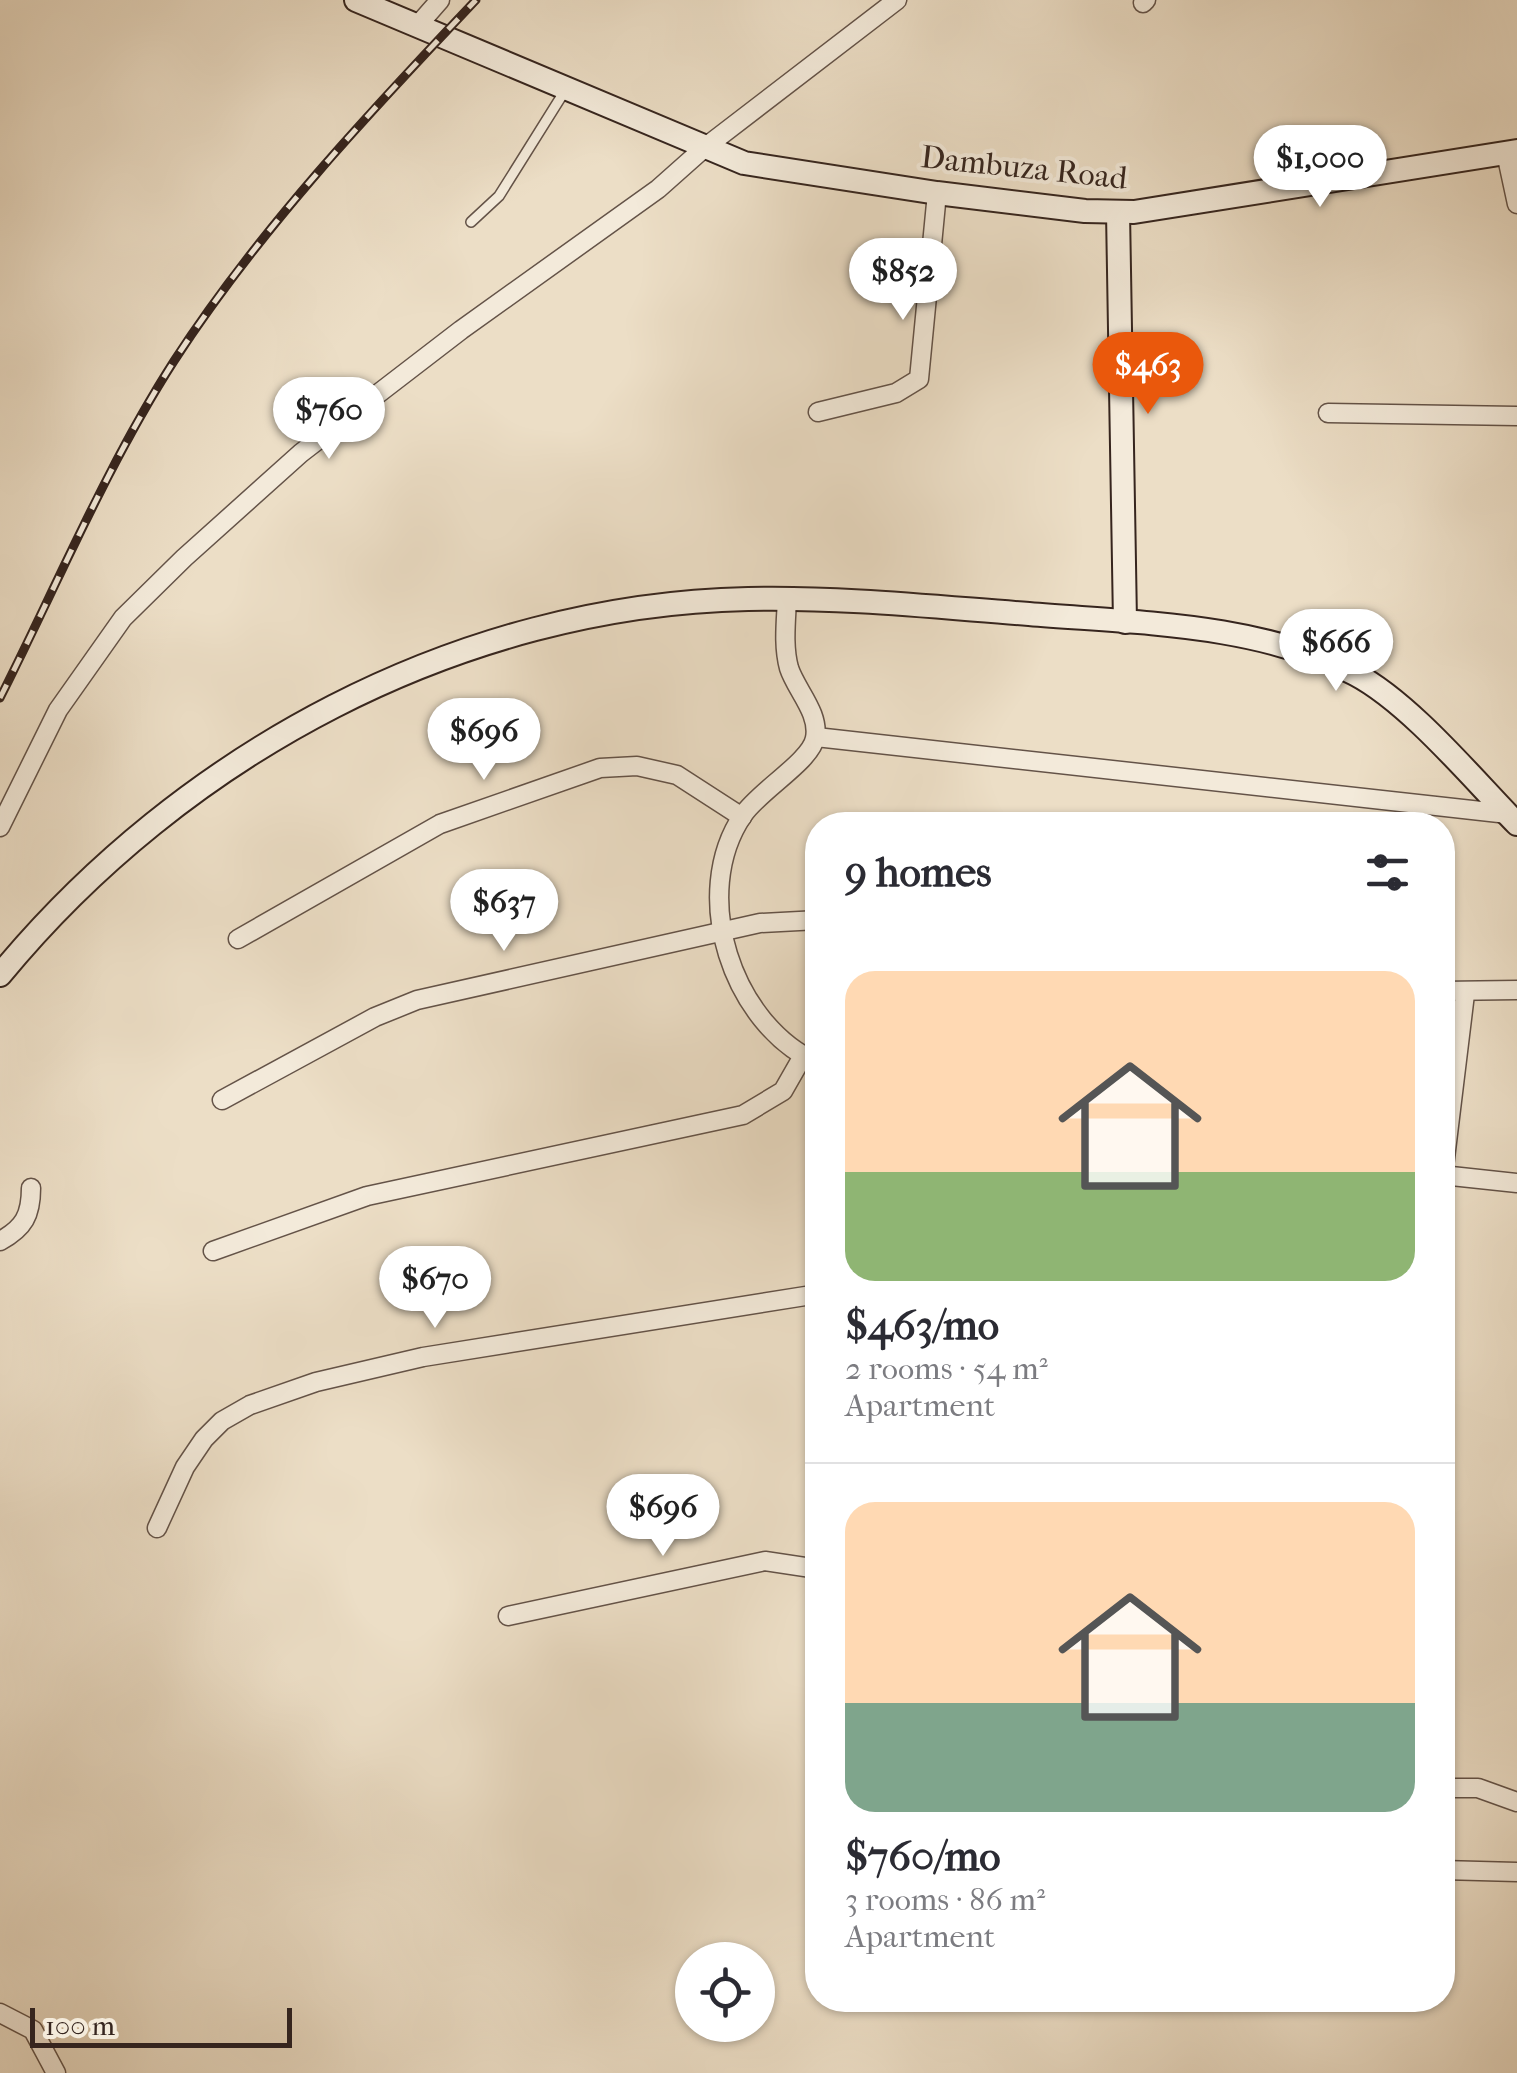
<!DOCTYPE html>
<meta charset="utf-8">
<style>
:root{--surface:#fff;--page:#f7f7f7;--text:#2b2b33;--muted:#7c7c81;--line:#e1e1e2;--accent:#ea580c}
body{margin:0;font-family:"IM FELL French Canon",serif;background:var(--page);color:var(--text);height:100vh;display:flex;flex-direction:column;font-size:38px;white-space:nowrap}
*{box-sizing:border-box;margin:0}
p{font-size:32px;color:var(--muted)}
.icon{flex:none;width:55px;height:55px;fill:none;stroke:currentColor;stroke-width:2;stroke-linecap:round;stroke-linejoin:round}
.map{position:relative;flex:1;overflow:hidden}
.sheet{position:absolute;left:805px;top:812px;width:650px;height:1200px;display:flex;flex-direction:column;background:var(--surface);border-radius:40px;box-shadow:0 2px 8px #0004}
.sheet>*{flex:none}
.buttons{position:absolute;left:675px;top:1942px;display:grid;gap:20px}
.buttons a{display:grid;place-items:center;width:100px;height:100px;border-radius:50%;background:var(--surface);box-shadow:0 2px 8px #0004;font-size:50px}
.scale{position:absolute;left:30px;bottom:25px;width:262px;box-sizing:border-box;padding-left:10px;border:5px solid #36251e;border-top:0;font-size:28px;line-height:35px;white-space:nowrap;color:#36251e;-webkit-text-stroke:8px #f3eada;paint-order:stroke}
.price{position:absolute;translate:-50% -85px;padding:0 22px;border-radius:35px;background:#fff;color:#222;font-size:32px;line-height:65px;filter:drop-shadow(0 2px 5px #0008)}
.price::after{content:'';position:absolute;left:50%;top:60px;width:30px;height:22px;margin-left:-15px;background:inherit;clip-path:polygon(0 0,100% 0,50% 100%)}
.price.on{background:var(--accent);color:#fff}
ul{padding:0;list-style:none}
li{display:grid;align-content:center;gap:20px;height:530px;padding:0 40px}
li+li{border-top:2px solid var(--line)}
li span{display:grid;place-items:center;height:310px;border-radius:30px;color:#555}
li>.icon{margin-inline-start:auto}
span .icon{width:180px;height:180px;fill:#fffc;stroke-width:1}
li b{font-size:42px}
h2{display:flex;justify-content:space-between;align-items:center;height:120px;padding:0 40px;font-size:42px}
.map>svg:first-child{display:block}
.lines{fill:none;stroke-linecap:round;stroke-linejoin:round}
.lane-casing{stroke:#645348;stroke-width:12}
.street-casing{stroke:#645348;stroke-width:21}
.secondary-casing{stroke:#36251e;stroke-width:26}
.lane{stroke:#f3eada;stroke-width:9}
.street{stroke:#f3eada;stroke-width:18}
.secondary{stroke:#f3eada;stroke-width:22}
.rail-casing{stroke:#36251e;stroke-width:9}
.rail{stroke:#f3eada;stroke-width:5;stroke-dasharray:15;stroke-linecap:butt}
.labels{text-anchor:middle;stroke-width:8;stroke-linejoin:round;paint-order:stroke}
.street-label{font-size:32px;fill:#36251e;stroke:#f3eada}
</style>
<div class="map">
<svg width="1517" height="2073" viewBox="0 0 1517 2073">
<rect width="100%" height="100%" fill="#ecdec6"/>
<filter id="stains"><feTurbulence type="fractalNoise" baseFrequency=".002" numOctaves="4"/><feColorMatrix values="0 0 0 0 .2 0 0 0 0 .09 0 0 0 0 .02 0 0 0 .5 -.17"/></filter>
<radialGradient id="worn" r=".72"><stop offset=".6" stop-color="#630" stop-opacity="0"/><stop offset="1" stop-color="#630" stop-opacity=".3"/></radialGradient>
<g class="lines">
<defs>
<polyline id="lane" points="471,222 499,196 566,89"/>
<g id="street">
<polyline points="1143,3 1146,0"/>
<polyline points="419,24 440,0"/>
<polyline points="1506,153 1517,204"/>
<polyline points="818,412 896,393 919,379 937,193"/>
<polyline points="1328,413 1517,416"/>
<path d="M 787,599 C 786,622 783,646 789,668 C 796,690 820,713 815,738 C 811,761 759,791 743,815 C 689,894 732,1025 818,1063"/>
<polyline points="816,737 1508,814"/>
<polyline points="0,827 58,710 123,618 184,558 301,453 461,330 658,189 703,149 897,0"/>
<polyline points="238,939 440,824 600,768 637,766 677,775 742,817"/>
<polyline points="1442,991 1517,990"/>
<polyline points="222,1100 375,1017 417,1000 760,923 818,920"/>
<polyline points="1442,1175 1517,1183"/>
<polyline points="1443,1175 1465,994"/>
<path d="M 0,1241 C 24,1228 31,1215 31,1188"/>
<polyline points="213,1251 367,1196 743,1115 783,1091 803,1056"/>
<polyline points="157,1528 185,1467 204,1439 222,1421 250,1405 316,1382 423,1357 818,1294"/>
<polyline points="508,1616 765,1561 818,1569"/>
<polyline points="1442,1788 1478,1788 1517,1802"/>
<polyline points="1442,1870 1517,1872"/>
<polyline points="0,2013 33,2030 56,2073"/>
</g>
<g id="secondary">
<polyline points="356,0 744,163 937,193 1085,211 1134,212 1517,151"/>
<polyline points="1118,212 1125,622"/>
<path d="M 0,975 C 182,754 459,605 748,599 C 842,597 935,607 1029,614 C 1136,623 1258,623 1355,674 C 1410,703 1472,778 1517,824"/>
</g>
</defs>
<use href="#lane" class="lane-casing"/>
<use href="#street" class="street-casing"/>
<use href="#secondary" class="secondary-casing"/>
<use href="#lane" class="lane"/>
<use href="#street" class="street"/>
<use href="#secondary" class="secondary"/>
<defs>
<path id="rail" d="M 0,698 C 57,585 106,467 174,361 C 259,230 369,113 476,0"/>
</defs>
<use href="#rail" class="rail-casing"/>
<use href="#rail" class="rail"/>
</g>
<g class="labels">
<g class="street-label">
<text transform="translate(1024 167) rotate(6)" y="11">Dambuza Road</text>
</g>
</g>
<rect width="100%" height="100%" filter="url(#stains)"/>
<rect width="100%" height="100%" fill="url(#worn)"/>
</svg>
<div class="buttons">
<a><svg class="icon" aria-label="locate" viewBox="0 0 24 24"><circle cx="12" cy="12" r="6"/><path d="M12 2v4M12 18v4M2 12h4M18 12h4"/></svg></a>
</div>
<div class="scale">100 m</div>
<b class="price" style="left:1320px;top:210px">$1,000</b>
<b class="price" style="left:903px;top:323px">$852</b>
<b class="price on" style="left:1148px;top:417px">$463</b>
<b class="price" style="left:329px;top:462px">$760</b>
<b class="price" style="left:1336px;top:694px">$666</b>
<b class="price" style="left:484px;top:783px">$696</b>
<b class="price" style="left:504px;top:954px">$637</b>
<b class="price" style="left:435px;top:1331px">$670</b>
<b class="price" style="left:663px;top:1559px">$696</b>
<section class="sheet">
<h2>9 homes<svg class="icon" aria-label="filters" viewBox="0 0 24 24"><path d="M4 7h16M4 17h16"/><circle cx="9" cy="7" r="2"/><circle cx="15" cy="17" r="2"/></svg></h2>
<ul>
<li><span style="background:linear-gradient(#ffd9b3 65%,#8fb573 0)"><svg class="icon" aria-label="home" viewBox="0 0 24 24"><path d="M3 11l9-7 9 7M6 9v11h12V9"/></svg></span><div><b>$463/mo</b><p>2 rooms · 54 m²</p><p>Apartment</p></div></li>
<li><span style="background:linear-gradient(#ffd9b3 65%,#7fa58c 0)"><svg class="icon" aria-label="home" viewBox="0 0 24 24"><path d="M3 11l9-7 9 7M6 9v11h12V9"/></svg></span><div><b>$760/mo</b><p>3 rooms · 86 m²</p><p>Apartment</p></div></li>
</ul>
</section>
</div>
